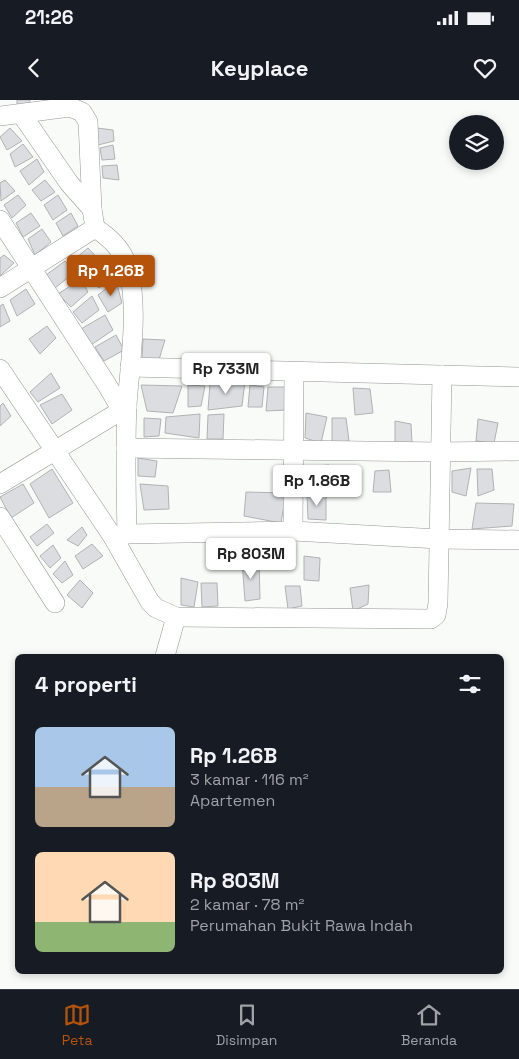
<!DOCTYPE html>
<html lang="id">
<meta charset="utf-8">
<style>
:root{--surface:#171b24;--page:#242831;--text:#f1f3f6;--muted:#9ea1a6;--line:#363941;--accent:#b45309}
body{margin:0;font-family:"Space Grotesk",sans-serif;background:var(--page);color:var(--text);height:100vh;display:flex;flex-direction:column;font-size:19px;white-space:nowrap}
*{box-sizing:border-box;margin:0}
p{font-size:16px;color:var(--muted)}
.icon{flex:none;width:28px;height:28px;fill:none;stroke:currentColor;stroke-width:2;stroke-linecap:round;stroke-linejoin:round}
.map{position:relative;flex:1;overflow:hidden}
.drawer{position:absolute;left:15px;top:554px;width:489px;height:320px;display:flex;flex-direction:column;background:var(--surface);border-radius:8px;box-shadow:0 2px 8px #0003}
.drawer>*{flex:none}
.controls{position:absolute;left:449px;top:15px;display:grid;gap:10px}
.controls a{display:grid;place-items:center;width:55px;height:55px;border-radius:50%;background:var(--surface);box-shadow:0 2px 8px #0003;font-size:25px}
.price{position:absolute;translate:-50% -42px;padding:0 11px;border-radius:5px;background:#fff;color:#222;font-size:16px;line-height:32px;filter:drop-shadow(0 1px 2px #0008)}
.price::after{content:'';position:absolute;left:50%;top:30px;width:15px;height:11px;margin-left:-8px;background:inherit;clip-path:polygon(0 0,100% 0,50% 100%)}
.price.on{background:var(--accent);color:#fff}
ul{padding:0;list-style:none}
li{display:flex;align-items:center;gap:15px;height:125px;padding:0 20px}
li span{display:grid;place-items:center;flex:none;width:140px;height:100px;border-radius:8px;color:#555}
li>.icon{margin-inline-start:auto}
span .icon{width:60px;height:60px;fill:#fffc;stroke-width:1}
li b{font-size:21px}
h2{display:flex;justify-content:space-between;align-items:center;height:60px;padding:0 20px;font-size:21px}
.status{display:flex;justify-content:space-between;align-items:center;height:35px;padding:0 25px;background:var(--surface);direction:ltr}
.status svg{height:14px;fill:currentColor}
header{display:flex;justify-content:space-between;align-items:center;height:65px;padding:0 20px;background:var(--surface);font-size:22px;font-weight:700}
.menu{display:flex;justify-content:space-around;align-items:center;height:70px;border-top:1px solid var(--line);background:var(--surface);font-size:14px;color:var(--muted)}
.menu a{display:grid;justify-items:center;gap:2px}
.menu .on{color:var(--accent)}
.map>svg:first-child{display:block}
.building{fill:#dcdde1;stroke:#b0b2b5}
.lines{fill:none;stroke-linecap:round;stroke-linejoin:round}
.minor-casing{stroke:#959794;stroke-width:20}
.minor{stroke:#fff;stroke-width:19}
</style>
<div class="status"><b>21:26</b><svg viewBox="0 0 49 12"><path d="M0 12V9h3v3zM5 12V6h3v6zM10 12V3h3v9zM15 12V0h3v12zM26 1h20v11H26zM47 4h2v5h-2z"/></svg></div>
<header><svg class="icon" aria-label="back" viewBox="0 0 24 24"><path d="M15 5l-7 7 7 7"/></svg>Keyplace<svg class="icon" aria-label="heart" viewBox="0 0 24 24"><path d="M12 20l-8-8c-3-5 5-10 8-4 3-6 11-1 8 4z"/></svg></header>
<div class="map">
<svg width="519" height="889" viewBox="0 0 519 889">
<rect width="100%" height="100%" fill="#f9fbf8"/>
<g class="building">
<polygon points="17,0 30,0 30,4 17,8"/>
<polygon points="10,28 22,41 7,50 0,37"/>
<polygon points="97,28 113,30 114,41 98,45"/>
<polygon points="23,44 33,57 15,67 10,54"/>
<polygon points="113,45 115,59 102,60 100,48"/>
<polygon points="37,59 44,72 29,85 20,71"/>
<polygon points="117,65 119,80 103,78 102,66"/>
<polygon points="5,80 15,91 1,101 0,83"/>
<polygon points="45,80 55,92 41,101 32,90"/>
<polygon points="18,95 26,105 12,118 4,105"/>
<polygon points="58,95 67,110 53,120 44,105"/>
<polygon points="31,113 40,126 23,137 16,123"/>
<polygon points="71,113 78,126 63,136 56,123"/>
<polygon points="42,129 51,142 35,155 28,139"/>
<polygon points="88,148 100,161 85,173 77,157"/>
<polygon points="4,155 14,163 0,176 0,158"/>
<polygon points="65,161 75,172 55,188 46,175"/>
<polygon points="105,165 114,176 99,188 89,177"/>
<polygon points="81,179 88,192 71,207 58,194"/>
<polygon points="116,181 122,203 108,212 98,195"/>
<polygon points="26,189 35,204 17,216 10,200"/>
<polygon points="92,196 99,210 82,223 73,212"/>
<polygon points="3,204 10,221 0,227 0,206"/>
<polygon points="105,215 113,230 91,245 81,229"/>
<polygon points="47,226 56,238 40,254 29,239"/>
<polygon points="116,235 124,250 104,261 95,247"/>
<polygon points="143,239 165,240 158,263 142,259"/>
<polygon points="51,273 60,288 38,302 30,292"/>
<polygon points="245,281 242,306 208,310 210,284"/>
<polygon points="141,285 182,286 173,313 147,311"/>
<polygon points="188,285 205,286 201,306 188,307"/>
<polygon points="250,285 264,287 262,307 248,307"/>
<polygon points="268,287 285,287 287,310 266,311"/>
<polygon points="353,288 370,289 373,313 355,315"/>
<polygon points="62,294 72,310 52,324 40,305"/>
<polygon points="3,303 11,316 0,326 0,306"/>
<polygon points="306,313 327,317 321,343 305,338"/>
<polygon points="200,314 199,338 165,333 166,317"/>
<polygon points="224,314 223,339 207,339 208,315"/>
<polygon points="144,318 161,319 159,336 144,337"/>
<polygon points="332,318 346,318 349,341 332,343"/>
<polygon points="478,319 498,323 494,343 476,341"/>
<polygon points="395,321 411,324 412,343 395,344"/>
<polygon points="138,358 157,361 155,377 138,376"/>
<polygon points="329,365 328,390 307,392 304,367"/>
<polygon points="471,368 466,396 452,392 452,371"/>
<polygon points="52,369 73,403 49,418 30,384"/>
<polygon points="477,369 492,369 494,390 478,396"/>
<polygon points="389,370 391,392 373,392 375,371"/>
<polygon points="23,384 34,403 11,418 0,397"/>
<polygon points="140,384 168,386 169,409 144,410"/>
<polygon points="246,392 286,393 281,423 244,416"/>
<polygon points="307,395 326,395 326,420 308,419"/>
<polygon points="476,403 514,404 512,426 472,429"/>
<polygon points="47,424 54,433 37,446 30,437"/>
<polygon points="82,427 87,435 78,446 67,440"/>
<polygon points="92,444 103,456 83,469 75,456"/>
<polygon points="53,445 61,458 50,468 40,456"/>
<polygon points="304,456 320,458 319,481 304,480"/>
<polygon points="65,461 73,475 62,483 53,474"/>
<polygon points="242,461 259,461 260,499 245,501"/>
<polygon points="181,478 198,482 194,507 181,505"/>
<polygon points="80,480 93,493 82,508 67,495"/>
<polygon points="201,483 217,483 218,506 202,507"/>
<polygon points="369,485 368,504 353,511 350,488"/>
<polygon points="285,486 300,486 302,506 288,509"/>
</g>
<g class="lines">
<defs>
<g id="minor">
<polyline points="22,15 69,83 92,109"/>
<polyline points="0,16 70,7 82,12 88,22 92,109 95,128"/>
<polyline points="0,120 107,285 121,309"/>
<path d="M 0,188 L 95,128 C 111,138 123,150 128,168 C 139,209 130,262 127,305 C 125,348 126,391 127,434"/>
<polyline points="130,267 519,277"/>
<polyline points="0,269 113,437 127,434 293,431 439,439 519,440"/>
<polyline points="126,348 441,352 519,351"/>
<polyline points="0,384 127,307"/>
<polyline points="0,417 55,503"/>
<polyline points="293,431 294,272"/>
<polyline points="113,437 150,502 156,508 176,517 431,519 436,515 438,503 442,275"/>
<polyline points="165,556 176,517"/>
</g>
</defs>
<use href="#minor" class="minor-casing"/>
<use href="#minor" class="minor"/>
</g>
</svg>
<div class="controls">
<a><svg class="icon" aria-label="layers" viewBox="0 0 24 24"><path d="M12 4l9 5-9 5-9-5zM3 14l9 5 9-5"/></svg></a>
</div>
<b class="price on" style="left:111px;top:197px">Rp 1.26B</b>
<b class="price" style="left:226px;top:295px">Rp 733M</b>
<b class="price" style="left:317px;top:407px">Rp 1.86B</b>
<b class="price" style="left:251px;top:480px">Rp 803M</b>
<section class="drawer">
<h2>4 properti<svg class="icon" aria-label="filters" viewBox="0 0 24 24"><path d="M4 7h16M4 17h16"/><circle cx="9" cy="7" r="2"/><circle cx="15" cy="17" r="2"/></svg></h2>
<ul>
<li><span style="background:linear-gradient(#a9c7e8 60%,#b9a48a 0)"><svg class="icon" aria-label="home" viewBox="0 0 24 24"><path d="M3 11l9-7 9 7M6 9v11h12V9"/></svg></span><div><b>Rp 1.26B</b><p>3 kamar · 116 m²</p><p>Apartemen</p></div></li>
<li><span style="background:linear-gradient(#ffd9b3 70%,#8fb573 0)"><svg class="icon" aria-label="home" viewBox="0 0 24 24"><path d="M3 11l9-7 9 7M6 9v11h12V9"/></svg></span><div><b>Rp 803M</b><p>2 kamar · 78 m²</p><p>Perumahan Bukit Rawa Indah</p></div></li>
</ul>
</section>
</div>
<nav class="menu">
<a class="on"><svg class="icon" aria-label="map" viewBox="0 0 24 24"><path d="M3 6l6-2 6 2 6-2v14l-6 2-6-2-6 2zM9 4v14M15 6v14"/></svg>Peta</a>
<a><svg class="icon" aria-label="saved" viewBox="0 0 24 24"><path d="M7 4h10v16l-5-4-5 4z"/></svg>Disimpan</a>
<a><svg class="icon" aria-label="home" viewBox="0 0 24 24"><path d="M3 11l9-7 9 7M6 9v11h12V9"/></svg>Beranda</a>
</nav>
